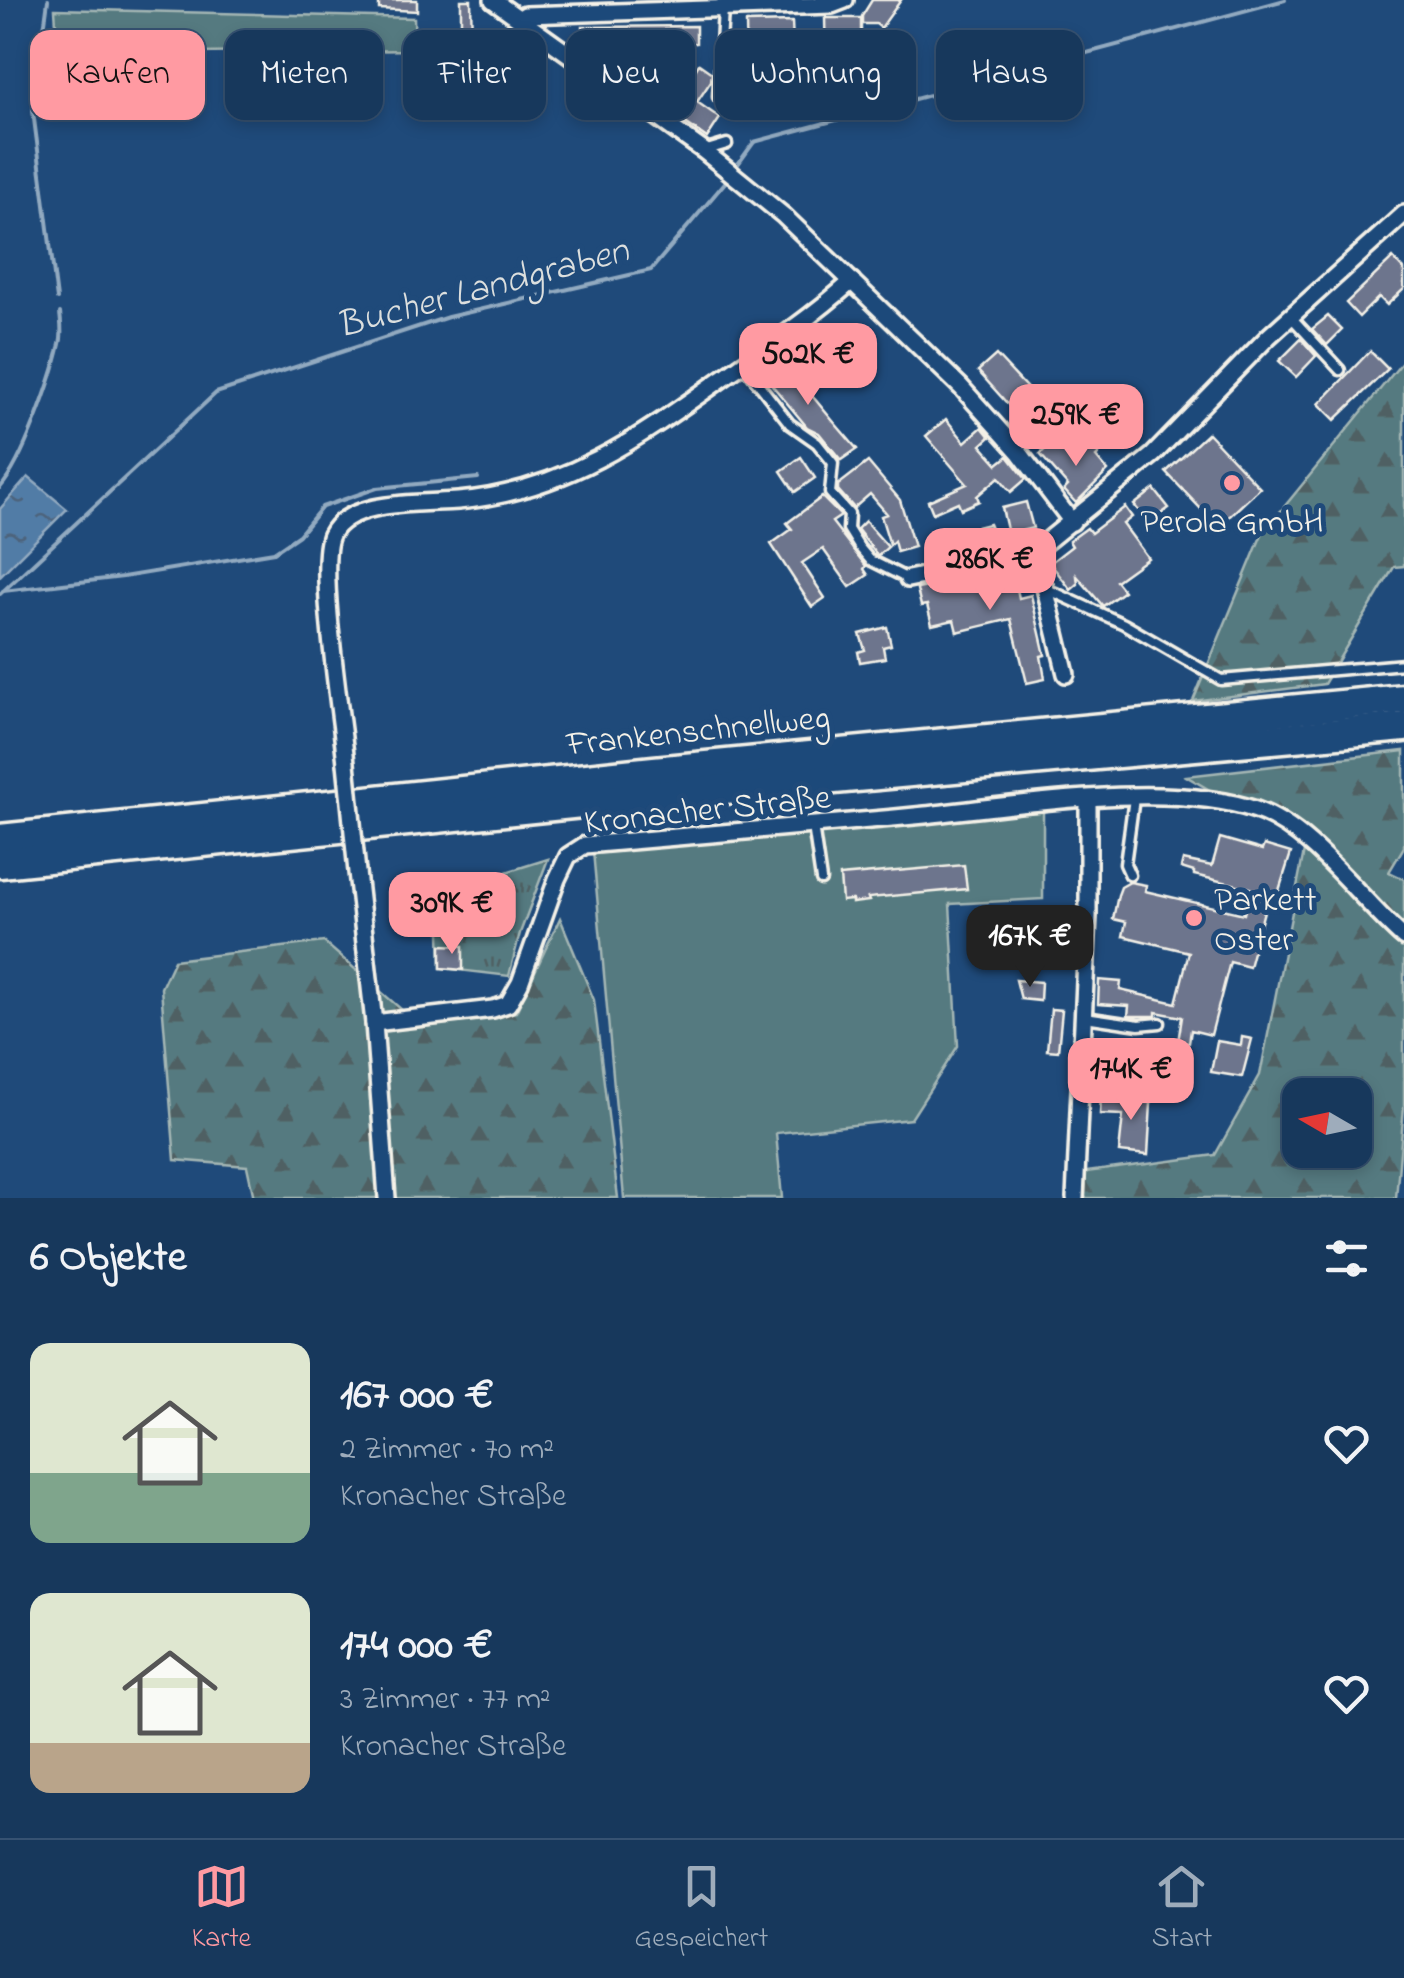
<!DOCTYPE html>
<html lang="de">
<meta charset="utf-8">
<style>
:root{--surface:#17385c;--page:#244365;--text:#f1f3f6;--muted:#9eacbb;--line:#365272;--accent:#ff9aa2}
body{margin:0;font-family:"Indie Flower",sans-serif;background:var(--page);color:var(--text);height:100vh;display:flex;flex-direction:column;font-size:38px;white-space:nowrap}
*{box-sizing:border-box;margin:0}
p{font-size:32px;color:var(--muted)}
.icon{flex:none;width:55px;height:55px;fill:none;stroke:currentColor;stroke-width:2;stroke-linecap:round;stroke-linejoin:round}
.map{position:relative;height:1198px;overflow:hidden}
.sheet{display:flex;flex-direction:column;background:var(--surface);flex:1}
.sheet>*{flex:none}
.guide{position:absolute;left:30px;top:30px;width:1345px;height:90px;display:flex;gap:20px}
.needle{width:65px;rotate:279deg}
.controls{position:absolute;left:1282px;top:1078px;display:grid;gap:20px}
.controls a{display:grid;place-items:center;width:90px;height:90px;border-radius:20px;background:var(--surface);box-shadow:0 5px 15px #0003,0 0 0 2px var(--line);font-size:50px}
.price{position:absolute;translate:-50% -85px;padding:0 22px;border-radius:20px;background:var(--accent);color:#111;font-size:32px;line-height:65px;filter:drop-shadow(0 2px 5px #0008)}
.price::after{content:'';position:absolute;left:50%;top:60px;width:30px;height:22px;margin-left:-15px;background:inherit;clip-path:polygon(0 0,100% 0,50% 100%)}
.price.current{background:#222;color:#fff}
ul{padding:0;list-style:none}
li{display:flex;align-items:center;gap:30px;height:250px;padding:0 30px}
li span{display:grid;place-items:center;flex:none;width:280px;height:200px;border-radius:20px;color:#555}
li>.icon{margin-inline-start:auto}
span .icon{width:120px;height:120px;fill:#fffc;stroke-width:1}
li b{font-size:42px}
h2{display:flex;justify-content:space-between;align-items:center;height:120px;padding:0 30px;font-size:42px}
.chip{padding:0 35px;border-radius:20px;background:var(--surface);box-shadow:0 5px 15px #0003,0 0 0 2px var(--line);font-size:35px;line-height:90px}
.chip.current{background:var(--accent);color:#111}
.menu{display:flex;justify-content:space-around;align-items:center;height:140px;border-top:2px solid var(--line);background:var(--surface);font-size:28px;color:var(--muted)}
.menu a{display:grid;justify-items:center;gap:5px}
.menu .current{color:var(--accent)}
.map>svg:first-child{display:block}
.green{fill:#557a80;stroke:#a4b6b4;stroke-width:2.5}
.forest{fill:url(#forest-firs);stroke:#a4b6b4;stroke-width:2.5;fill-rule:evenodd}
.park{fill:url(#park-tufts);stroke:#a4b6b4;stroke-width:2.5}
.water{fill:url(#water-ripples);stroke:#92aac0;stroke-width:2.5}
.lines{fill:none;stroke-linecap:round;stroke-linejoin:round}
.stream{stroke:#92aac0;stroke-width:4}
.building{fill:#6d758d;stroke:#f4f1e8;stroke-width:2.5}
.service-casing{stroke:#f4f1e8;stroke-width:15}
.minor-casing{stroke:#f4f1e8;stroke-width:22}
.motorway-casing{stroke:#f4f1e8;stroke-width:35}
.service{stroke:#1f4a7a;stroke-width:8}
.minor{stroke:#1f4a7a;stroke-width:15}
.motorway{stroke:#1f4a7a;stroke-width:28}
.minor-bridge-casing{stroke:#f4f1e8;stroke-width:22;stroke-linecap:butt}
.minor-bridge{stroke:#1f4a7a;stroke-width:15}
.poi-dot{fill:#ff9aa2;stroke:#1f4a7a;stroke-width:4}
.labels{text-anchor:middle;stroke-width:10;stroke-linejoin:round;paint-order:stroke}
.poi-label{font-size:35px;fill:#f4f1e8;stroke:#1f4a7a}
.street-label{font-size:35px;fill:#f4f1e8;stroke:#1f4a7a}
.water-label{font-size:38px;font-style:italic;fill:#dcdfde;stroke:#1f4a7a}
</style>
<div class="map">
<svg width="1404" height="1198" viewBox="0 0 1404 1198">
<defs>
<pattern id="forest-firs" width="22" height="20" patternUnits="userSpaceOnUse" patternTransform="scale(2.5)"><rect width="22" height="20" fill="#557a80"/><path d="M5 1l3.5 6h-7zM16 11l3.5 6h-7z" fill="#4f6163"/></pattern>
<pattern id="park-tufts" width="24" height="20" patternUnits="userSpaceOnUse" patternTransform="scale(2.5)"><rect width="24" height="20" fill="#557a80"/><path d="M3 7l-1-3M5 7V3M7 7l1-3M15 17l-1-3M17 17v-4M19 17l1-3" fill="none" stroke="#4f6163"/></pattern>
<pattern id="water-ripples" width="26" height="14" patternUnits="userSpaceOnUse" patternTransform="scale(2.5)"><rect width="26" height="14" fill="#517ba6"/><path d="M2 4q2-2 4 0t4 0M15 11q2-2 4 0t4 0" fill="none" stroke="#4d647b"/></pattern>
</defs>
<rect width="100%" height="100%" fill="#1f4a7a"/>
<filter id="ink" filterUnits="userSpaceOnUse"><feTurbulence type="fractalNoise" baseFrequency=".01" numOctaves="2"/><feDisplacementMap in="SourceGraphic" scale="20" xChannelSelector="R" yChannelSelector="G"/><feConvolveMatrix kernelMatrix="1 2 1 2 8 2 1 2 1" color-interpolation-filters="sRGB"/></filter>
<g filter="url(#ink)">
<g class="green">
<polygon points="55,9 414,18 415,50 58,55"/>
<polygon points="1043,810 1043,899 950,904 958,1046 911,1119 776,1133 782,1198 624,1198 593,851"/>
</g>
<g class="forest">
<polygon points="1404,360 1404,566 1394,567 1324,684 1193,701 1262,534"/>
<path d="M 1404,751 L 1404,847 L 1389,872 L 1404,879 L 1404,1107 L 1396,1198 L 1085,1198 L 1086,1172 L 1215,1155 L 1260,1075 L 1305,846 L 1186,776 ZM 1300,1095 L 1355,1095 L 1355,1150 L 1300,1150 Z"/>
<polygon points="560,918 594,1000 618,1198 254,1198 247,1166 175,1160 161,988 174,960 324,942 418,1024 516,1012"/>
</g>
<polygon class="park" points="548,859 520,933 509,976 441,968 439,893"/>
<polygon class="water" points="28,477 67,509 0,576 0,509"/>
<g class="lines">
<g class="stream">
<polyline points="48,0 33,111 57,299"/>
<polyline points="733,171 754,142 1285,0"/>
<path d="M 0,488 C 23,462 52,379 60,344 C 63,334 61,323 60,313"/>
<polyline points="3,591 123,577 274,552 299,535 322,507 377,488 478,478"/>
<polyline points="0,594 216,393 448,317 651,270 728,179"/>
</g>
</g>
<g class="building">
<polygon points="379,0 417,0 417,11 379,9"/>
<polygon points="461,0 471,0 472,43 421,44 421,28 461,27"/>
<polygon points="872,0 901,0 881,28 876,24 862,24 862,16"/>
<polygon points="825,18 861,18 861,45 850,45 850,60 826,60"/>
<polygon points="792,22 794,65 798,65 799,87 730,92 728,67 747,66 746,23"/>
<polygon points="696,26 696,43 659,44 696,69 699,64 712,73 711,81 697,102 720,118 707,138 587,54 587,45 584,45 583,27"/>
<polygon points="1393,258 1404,270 1404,289 1387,305 1379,297 1359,317 1346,303"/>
<polygon points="1328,316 1342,330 1327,345 1312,329"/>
<polygon points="1301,339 1316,356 1296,377 1279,361"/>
<polygon points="1370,351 1388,369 1335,420 1319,404"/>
<polygon points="996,355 1051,414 1044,420 1059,437 1047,447 1037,437 1041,433 1027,417 1023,421 978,371"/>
<polygon points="780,357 833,421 857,449 841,460 819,433 807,427 762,373"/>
<polygon points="946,419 965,442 982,427 990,437 981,445 998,464 1008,456 1026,479 1011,492 999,477 977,496 979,501 961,509 958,502 933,513 928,501 967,484 926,436"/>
<polygon points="1208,433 1260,488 1218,527 1166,472"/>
<polygon points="1053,442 1070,458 1090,442 1099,454 1096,457 1108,471 1076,503 1064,490 1068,486 1040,454"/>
<polygon points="801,457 815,478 795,492 781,471"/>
<polygon points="868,462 900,500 914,547 897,552 894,541 890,545 881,516 887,514 870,494 854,508 838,490 838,485"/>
<polygon points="1154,489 1169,508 1149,523 1134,505"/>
<polygon points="822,497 841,516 832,522 866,566 864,569 868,575 850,587 823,549 802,563 825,598 812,607 771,544 792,529 787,523"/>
<polygon points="1026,502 1033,528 1008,534 1002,508"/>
<polygon points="1125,507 1132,517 1123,524 1148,558 1116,581 1124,591 1103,606 1077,576 1078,584 1071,590 1050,563 1072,546 1069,541 1087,528 1091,533"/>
<polygon points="865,521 888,547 878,556 857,529"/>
<polygon points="989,524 995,538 989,539 992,550 963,556 957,532"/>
<polygon points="1013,572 1019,598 1031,595 1045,655 1041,656 1045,679 1027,683 1011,619 957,632 954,620 932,625 927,605 921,606 917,589"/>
<polygon points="887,627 891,645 883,647 885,658 860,662 858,652 865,650 860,634"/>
<polygon points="1220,838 1262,850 1264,845 1291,853 1275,903 1267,900 1249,967 1230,962 1211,1035 1191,1030 1189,1043 1178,1042 1182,1017 1156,1012 1156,1016 1128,1016 1129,1006 1098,1004 1099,980 1121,982 1120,990 1176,1003 1189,952 1123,936 1126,922 1113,919 1118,895 1121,887 1130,882 1146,885 1145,891 1244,914 1250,888 1194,875 1194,872 1181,868 1183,860 1212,866"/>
<polygon points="964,865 967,889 868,898 869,901 852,903 852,900 842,901 840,876"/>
<polygon points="441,945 463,946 463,970 441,968"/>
<polygon points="1016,980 1041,982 1040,1001 1021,999"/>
<polygon points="1051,1009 1062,1010 1058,1051 1047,1050"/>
<polygon points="1242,1037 1252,1039 1242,1077 1211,1072 1217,1041 1241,1045"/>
<polygon points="1128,1042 1145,1043 1141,1063 1129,1062"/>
<polygon points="1101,1097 1151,1103 1148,1155 1119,1152 1123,1115 1100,1114"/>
</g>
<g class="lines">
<defs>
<g id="service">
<polyline points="718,97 723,9"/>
<polyline points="707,150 727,144"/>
<polyline points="1291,317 1340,370"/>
<polyline points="743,364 790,424 817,443 833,463 830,493 849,514 848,529 859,547 870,560 908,579"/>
<polyline points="1047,589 1124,624 1221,680 1404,664"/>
<polyline points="813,826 821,880"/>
<polyline points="1130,875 1125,864 1134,798"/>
<polyline points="1085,1017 1139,1025 1160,1023"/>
</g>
<g id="minor">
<polyline points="493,0 704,151 784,216 961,387 1019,452 1072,522"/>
<polyline points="519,19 525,15 832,5 845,0"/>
<polyline points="1031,554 1045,588 1066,674"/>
<polyline points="908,579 1031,554 1153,455 1268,337 1404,214"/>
<path d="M 346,763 C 342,722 317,565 331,535 C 348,499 422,504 458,501 C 568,491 643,435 730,373 C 772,344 814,315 852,281"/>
<polyline points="357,872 374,1023 387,1198"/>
<path d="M 374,1023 L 493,1009 L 508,1004 L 520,983 L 557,879 L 568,856 L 585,845 C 699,836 812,826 925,815 C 1017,805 1170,780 1256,810 C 1312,829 1360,900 1404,938"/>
<polyline points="1075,1198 1088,916 1088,800"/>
</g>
<g id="motorway">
<polyline points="0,839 654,771 1404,699"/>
<polyline points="0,863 660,795 1404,727"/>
</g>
</defs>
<use href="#service" class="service-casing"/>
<use href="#minor" class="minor-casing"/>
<use href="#motorway" class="motorway-casing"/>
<use href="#service" class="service"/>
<use href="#minor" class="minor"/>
<use href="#motorway" class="motorway"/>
<defs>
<polyline id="minor-bridge" points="346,763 357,872"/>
</defs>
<use href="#minor-bridge" class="minor-bridge-casing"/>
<use href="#minor-bridge" class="minor-bridge"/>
</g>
</g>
<g class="poi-dot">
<circle cx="1232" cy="483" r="10"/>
<circle cx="1194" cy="918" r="10"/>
</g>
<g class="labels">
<g class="poi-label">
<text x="1232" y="532">Perola GmbH</text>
<text x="1214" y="910" text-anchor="start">Parkett<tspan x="1214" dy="40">Oster</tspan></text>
</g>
<g class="street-label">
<text transform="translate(698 729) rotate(-6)" y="12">Frankenschnellweg</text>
<text transform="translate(707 808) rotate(-6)" y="12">Kronacher Straße</text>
</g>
<g class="water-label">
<text transform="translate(482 286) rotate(-15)" y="13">Bucher Landgraben</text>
</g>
</g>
</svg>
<div class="controls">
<a><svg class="needle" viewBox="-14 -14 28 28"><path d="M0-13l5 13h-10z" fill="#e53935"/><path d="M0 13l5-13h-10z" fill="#9eacbb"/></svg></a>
</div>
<b class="price" style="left:808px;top:408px">502K €</b>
<b class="price" style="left:1076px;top:469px">259K €</b>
<b class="price" style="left:990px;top:613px">286K €</b>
<b class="price" style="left:452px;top:957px">309K €</b>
<b class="price current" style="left:1030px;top:990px">167K €</b>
<b class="price" style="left:1131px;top:1123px">174K €</b>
<div class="guide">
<a class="chip current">Kaufen</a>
<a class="chip">Mieten</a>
<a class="chip">Filter</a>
<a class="chip">Neu</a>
<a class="chip">Wohnung</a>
<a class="chip">Haus</a>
</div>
</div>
<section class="sheet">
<h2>6 Objekte<svg class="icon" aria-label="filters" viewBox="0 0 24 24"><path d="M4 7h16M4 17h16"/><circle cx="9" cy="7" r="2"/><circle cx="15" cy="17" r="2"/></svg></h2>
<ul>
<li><span style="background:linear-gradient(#dfe7d0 65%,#7fa58c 0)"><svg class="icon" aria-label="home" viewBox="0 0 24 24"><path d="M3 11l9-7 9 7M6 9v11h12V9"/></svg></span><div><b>167 000 €</b><p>2 Zimmer · 70 m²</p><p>Kronacher Straße</p></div><svg class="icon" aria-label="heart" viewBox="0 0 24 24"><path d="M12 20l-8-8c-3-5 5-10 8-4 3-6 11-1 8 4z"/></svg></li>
<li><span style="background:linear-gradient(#dfe7d0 75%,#b9a48a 0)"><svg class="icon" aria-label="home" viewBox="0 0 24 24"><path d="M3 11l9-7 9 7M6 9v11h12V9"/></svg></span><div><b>174 000 €</b><p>3 Zimmer · 77 m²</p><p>Kronacher Straße</p></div><svg class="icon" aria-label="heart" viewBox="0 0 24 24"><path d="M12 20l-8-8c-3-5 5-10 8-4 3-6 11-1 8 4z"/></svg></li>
</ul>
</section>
<nav class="menu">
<a class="current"><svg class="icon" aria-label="map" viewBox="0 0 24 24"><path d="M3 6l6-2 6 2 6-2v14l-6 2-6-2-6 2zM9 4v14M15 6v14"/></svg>Karte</a>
<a><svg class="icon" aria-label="saved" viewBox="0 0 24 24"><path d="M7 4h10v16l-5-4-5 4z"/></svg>Gespeichert</a>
<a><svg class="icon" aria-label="home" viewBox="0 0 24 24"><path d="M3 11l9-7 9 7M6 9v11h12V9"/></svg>Start</a>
</nav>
